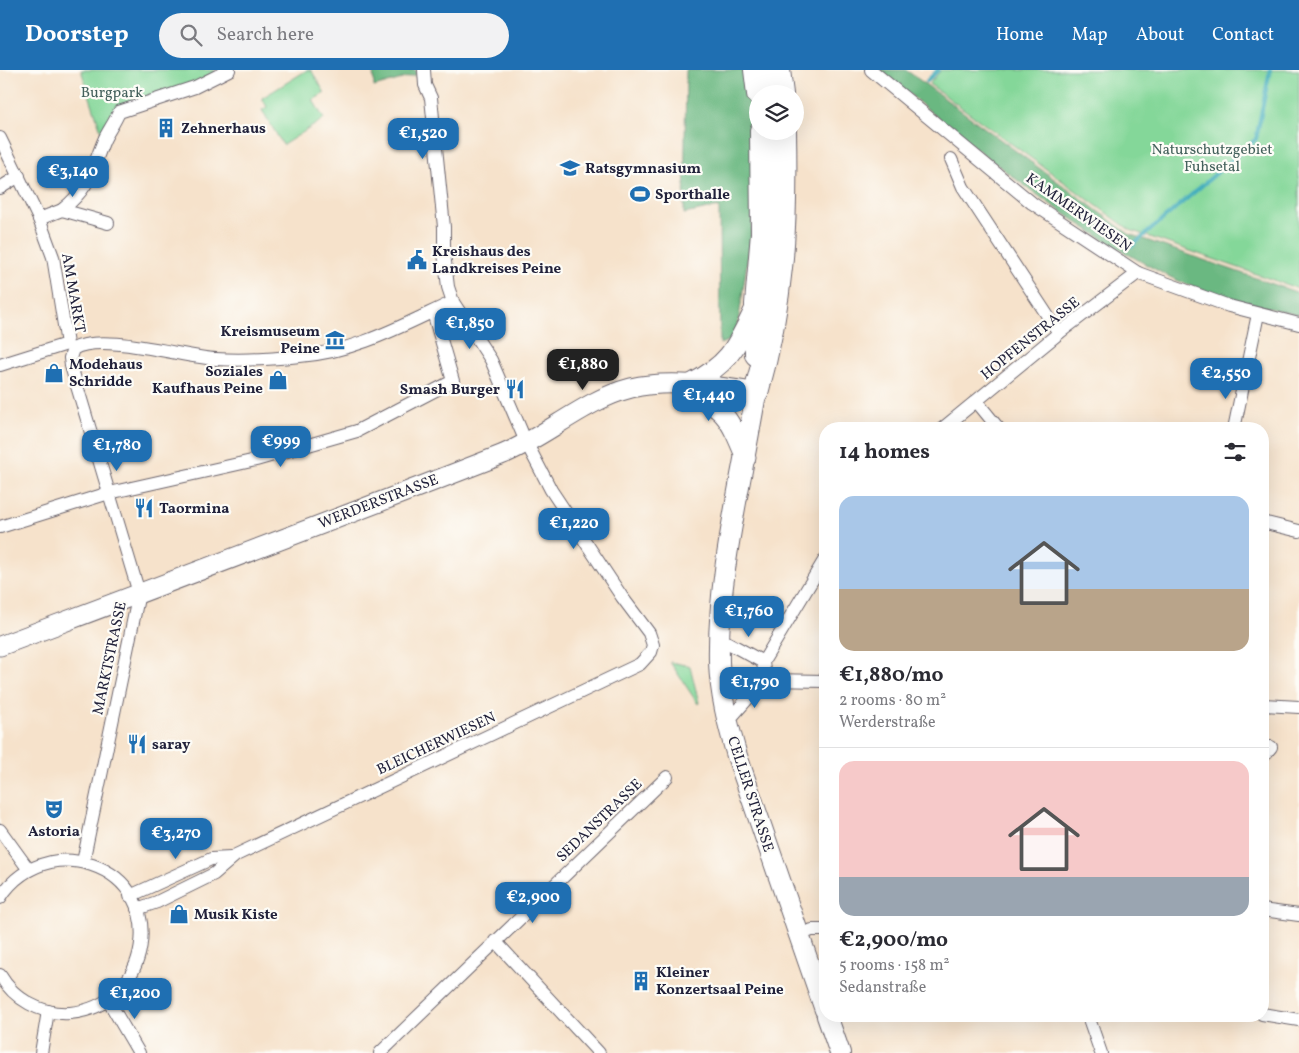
<!DOCTYPE html>
<meta charset="utf-8">
<style>
:root{--surface:#fff;--page:#f2f2f3;--text:#2b2b33;--muted:#7c7c81;--line:#e1e1e2;--accent:#1f6fb2}
body{margin:0;font-family:Vollkorn,serif;background:var(--page);color:var(--text);height:100vh;display:flex;flex-direction:column;font-size:19px;white-space:nowrap}
*{box-sizing:border-box;margin:0}
p{font-size:16px;color:var(--muted)}
.icon{flex:none;width:28px;height:28px;fill:none;stroke:currentColor;stroke-width:2;stroke-linecap:round;stroke-linejoin:round}
.map{position:relative;flex:1;overflow:hidden}
.drawer{position:absolute;left:819px;top:352px;width:450px;height:600px;display:flex;flex-direction:column;background:var(--surface);border-radius:20px;box-shadow:0 5px 20px #0002}
.drawer>*{flex:none}
.buttons{position:absolute;left:749px;top:15px;display:grid;gap:10px}
.buttons a{display:grid;place-items:center;width:55px;height:55px;border-radius:50%;background:var(--surface);box-shadow:0 5px 20px #0002;font-size:25px}
.price{position:absolute;translate:-50% -42px;padding:0 11px;border-radius:10px;background:var(--accent);color:#fff;font-size:16px;line-height:32px;filter:drop-shadow(0 1px 2px #0008)}
.price::after{content:'';position:absolute;left:50%;top:30px;width:15px;height:11px;margin-left:-8px;background:inherit;clip-path:polygon(0 0,100% 0,50% 100%)}
.price.on{background:#222;color:#fff}
ul{padding:0;list-style:none}
li{display:grid;align-content:center;gap:10px;height:265px;padding:0 20px}
li+li{border-top:1px solid var(--line)}
li span{display:grid;place-items:center;height:155px;border-radius:15px;color:#555}
li>.icon{margin-inline-start:auto}
span .icon{width:90px;height:90px;fill:#fffc;stroke-width:1}
li b{font-size:21px}
h2{display:flex;justify-content:space-between;align-items:center;height:60px;padding:0 20px;font-size:21px}
header{display:flex;align-items:center;gap:30px;box-sizing:border-box;height:70px;padding:0 25px;background:var(--accent);color:#fff}
header strong{font-size:24px}
nav{display:flex;gap:28px;margin-inline-start:auto;font-size:18px}
.search{width:350px;height:45px;background:var(--page);display:flex;align-items:center;gap:12px;box-sizing:border-box;padding:0 18px;border-radius:28px;color:var(--muted);font-size:19px}
.map>svg:first-child{display:block}
.green{fill:#84d799;stroke:#537c6a}
.forest{fill:#6bb881;stroke:#466d5e}
.lines{fill:none;stroke-linecap:round;stroke-linejoin:round}
.stream{stroke:#3baaba;stroke-width:4}
.street-casing{stroke:#6c656d;stroke-width:14}
.secondary-casing{stroke:#6c656d;stroke-width:21}
.primary-casing{stroke:#6c656d;stroke-width:22}
.highway-casing{stroke:#6c656d;stroke-width:26}
.street{stroke:#fff;stroke-width:12}
.secondary{stroke:#fff;stroke-width:19}
.primary{stroke:#fff;stroke-width:20}
.highway{stroke:#fff;stroke-width:24}
.labels{text-anchor:middle;stroke-width:4.5;stroke-linejoin:round;paint-order:stroke}
.park-label{font-size:15px;fill:#44615c;stroke:#fdfcf7}
.poi-label{font-size:15px;font-weight:bold;fill:#22223b;stroke:#fdfcf7;text-anchor:start}
.street-label{font-size:15px;fill:#22223b;stroke:#fdfcf7}
</style>
<header>
<strong>Doorstep</strong>
<div class="search"><svg class="icon" aria-label="search" viewBox="0 0 24 24"><circle cx="10" cy="10" r="6"/><path d="M15 15l6 6"/></svg>Search here</div>
<nav><a>Home</a><a>Map</a><a>About</a><a>Contact</a></nav>
</header>
<div class="map">
<svg width="1299" height="983" viewBox="0 0 1299 983">
<rect width="100%" height="100%" fill="#fdfcf7"/>
<filter id="ink" filterUnits="userSpaceOnUse"><feTurbulence type="fractalNoise" baseFrequency=".02" numOctaves="2"/><feDisplacementMap in="SourceGraphic" scale="10" xChannelSelector="R" yChannelSelector="G"/><feConvolveMatrix kernelMatrix="1 2 1 2 8 2 1 2 1" color-interpolation-filters="sRGB"/></filter>
<filter id="wash" filterUnits="userSpaceOnUse"><feTurbulence type="fractalNoise" baseFrequency=".0096" numOctaves="4" result="noise"/><feDisplacementMap in="SourceGraphic" scale="20" xChannelSelector="R" yChannelSelector="G"/><feGaussianBlur stdDeviation="1.12" result="paint"/><feColorMatrix in="noise" values="0 0 0 0 0 0 0 0 0 0 0 0 0 0 0 0 0 1.4 0 .05"/><feComposite in="paint" operator="in"/></filter>
<g filter="url(#wash)">
<rect width="100%" height="100%" fill="#f6e2cb"/>
<g class="green">
<polygon points="81,0 214,0 218,7 119,42 104,70"/>
<polygon points="307,0 311,0 325,23 313,30 324,49 283,75 262,40 267,37 262,28"/>
<polygon points="941,0 1299,0 1299,219 1130,160 929,14"/>
<polygon points="670,592 690,596 699,633 698,634"/>
</g>
<g class="forest">
<polygon points="373,0 416,0 416,5 374,17"/>
<polygon points="686,0 751,0 759,111 736,268 720,274 719,137 684,144"/>
<path d="M 880,0 L 906,0 L 1129,164 L 1299,223 L 1299,245 C 1253,234 1204,225 1162,203 C 1059,149 969,74 880,0 Z"/>
</g>
<g class="lines">
<g class="stream">
<polyline points="927,11 938,0"/>
<polyline points="1132,176 1256,69 1270,0"/>
</g>
</g>
</g>
<g filter="url(#ink)">
<g class="lines">
<defs>
<g id="street">
<polyline points="871,0 1032,133 1138,203 1229,236 1299,254"/>
<polyline points="0,68 39,149 53,187 67,274 0,295"/>
<polyline points="951,89 963,117 1059,263"/>
<polyline points="0,118 19,106"/>
<path d="M 62,140 C 92,115 90,103 104,70 C 108,61 115,52 119,42 L 195,17 L 229,0"/>
<polyline points="39,149 62,140 108,153"/>
<polyline points="977,332 999,359"/>
<polyline points="942,359 1059,263 1138,203"/>
<polyline points="1234,359 1258,244"/>
<polyline points="1262,452 1299,461"/>
<polyline points="0,457 109,423 256,390 357,361 453,311 433,242"/>
<polyline points="721,569 763,592"/>
<polyline points="721,609 825,611"/>
<polyline points="765,609 763,592 825,489"/>
<polyline points="1262,635 1299,637"/>
<polyline points="727,652 765,609"/>
<polyline points="1262,688 1271,677"/>
<polyline points="0,760 29,800"/>
<path d="M 83,792 L 139,523 L 71,296 L 70,288 L 73,279 C 102,262 182,287 216,289 C 244,291 272,289 300,286 C 356,282 403,255 453,232"/>
<polyline points="130,826 211,789 231,788"/>
<path d="M 0,828 C 12,809 29,797 51,792 C 65,789 79,791 92,795 C 170,821 151,936 70,943 C 41,945 14,929 0,905"/>
<polyline points="137,839 157,832 214,804 236,785 640,594 651,582 653,575 649,563 622,527 551,420 526,372 491,290 453,232 448,217 444,183 444,157 431,28 425,15 424,0"/>
<polyline points="1262,840 1299,845"/>
<polyline points="799,865 812,860 825,860"/>
<polyline points="495,871 599,983"/>
<polyline points="108,930 139,983"/>
<polyline points="1262,944 1299,950"/>
<polyline points="1088,946 1101,983"/>
<polyline points="41,983 48,941"/>
<polyline points="380,983 667,707"/>
</g>
<g id="secondary">
<path d="M 689,315 C 731,293 736,277 756,236"/>
<path d="M 683,320 C 725,337 729,347 746,388"/>
<path d="M 0,576 C 167,513 335,450 501,385 C 546,367 584,330 631,318 C 667,309 721,316 756,323"/>
</g>
<g id="primary">
<path d="M 756,323 C 742,410 717,504 719,592 C 720,624 728,655 737,686 L 825,940"/>
<polyline points="827,946 840,983"/>
</g>
<g id="highway">
<polyline points="756,0 759,24"/>
<polyline points="778,0 781,24"/>
<polyline points="757,284 757,234 763,163 762,61"/>
<path d="M 756,323 C 782,231 786,156 784,61"/>
</g>
</defs>
<use href="#street" class="street-casing"/>
<use href="#secondary" class="secondary-casing"/>
<use href="#primary" class="primary-casing"/>
<use href="#highway" class="highway-casing"/>
<use href="#street" class="street"/>
<use href="#secondary" class="secondary"/>
<use href="#primary" class="primary"/>
<use href="#highway" class="highway"/>
</g>
</g>
<defs>
<symbol id="building-bare" viewBox="-9 -9 18 18"><path d="M-4-6H4V6H1V3H-1V6H-4ZM-2.5-4.3h1.7v1.8h-1.7ZM.8-4.3h1.7v1.8H.8ZM-2.5-1h1.7V.8h-1.7ZM.8-1h1.7V.8H.8Z" fill="#1f6fb2" stroke="#fdfcf7" stroke-width="2.5" paint-order="stroke"/></symbol>
<symbol id="school-bare" viewBox="-9 -9 18 18"><path d="M0-5L7-2L0 1L-7-2ZM-4 1L0 2.5L4 1V4Q0 6-4 4Z" fill="#1f6fb2" stroke="#fdfcf7" stroke-width="2.5" paint-order="stroke"/></symbol>
<symbol id="stadium-bare" viewBox="-9 -9 18 18"><path d="M0-5a6.5 5 0 1 0 0 10a6.5 5 0 1 0 0-10ZM-3.5-1.8h7v3.6h-7Z" fill="#1f6fb2" stroke="#fdfcf7" stroke-width="2.5" paint-order="stroke"/></symbol>
<symbol id="civic-bare" viewBox="-9 -9 18 18"><path d="M-.6-6.5H3V-4.5H.6V-3L4-1V1h2V6H-6V1h2V-1L-.6-3ZM-1.2 2.5V6h2.4V2.5Z" fill="#1f6fb2" stroke="#fdfcf7" stroke-width="2.5" paint-order="stroke"/></symbol>
<symbol id="museum-bare" viewBox="-9 -9 18 18"><path d="M0-6L6-3V-2H-6V-3ZM-5-1h2V3h-2ZM-1-1h2V3h-2ZM3-1h2V3H3ZM-6 4H6V6H-6Z" fill="#1f6fb2" stroke="#fdfcf7" stroke-width="2.5" paint-order="stroke"/></symbol>
<symbol id="shop-bare" viewBox="-9 -9 18 18"><path d="M-5-2.5h2.3a2.7 3.5 0 0 1 5.4 0H5L5.5 6h-11ZM-1.5-2.5h3a1.5 2.3 0 0 0-3 0Z" fill="#1f6fb2" stroke="#fdfcf7" stroke-width="2.5" paint-order="stroke"/></symbol>
<symbol id="restaurant-bare" viewBox="-9 -9 18 18"><path d="M-5-6h1v4h1v-4h1v4h1v-4h1v5L-1.5 .5V6h-2V.5L-5-1ZM5-6V6H3V1.5H1.5Q1.5-4 5-6Z" fill="#1f6fb2" stroke="#fdfcf7" stroke-width="2.5" paint-order="stroke"/></symbol>
<symbol id="theatre-bare" viewBox="-9 -9 18 18"><path d="M-5-5.5Q0-4 5-5.5V0Q5 5 0 6Q-5 5-5 0ZM-3.3-2.5H-1v1.5H-3.3ZM1-2.5H3.3v1.5H1ZM-2.8 1Q0 5.5 2.8 1Z" fill="#1f6fb2" stroke="#fdfcf7" stroke-width="2.5" paint-order="stroke"/></symbol>
</defs>
<g fill-rule="evenodd">
<use href="#building-bare" x="152" y="44" width="28" height="28"/>
<use href="#school-bare" x="556" y="84" width="28" height="28"/>
<use href="#stadium-bare" x="626" y="110" width="28" height="28"/>
<use href="#civic-bare" x="403" y="176" width="28" height="28"/>
<use href="#museum-bare" x="321" y="256" width="28" height="28"/>
<use href="#shop-bare" x="40" y="289" width="28" height="28"/>
<use href="#shop-bare" x="264" y="296" width="28" height="28"/>
<use href="#restaurant-bare" x="501" y="305" width="28" height="28"/>
<use href="#restaurant-bare" x="130" y="424" width="28" height="28"/>
<use href="#restaurant-bare" x="123" y="660" width="28" height="28"/>
<use href="#theatre-bare" x="40" y="725" width="28" height="28"/>
<use href="#shop-bare" x="165" y="830" width="28" height="28"/>
<use href="#building-bare" x="627" y="897" width="28" height="28"/>
</g>
<g class="labels">
<g class="park-label">
<text x="112" y="27">Burgpark</text>
<text x="1212" y="84">Naturschutzgebiet<tspan x="1212" dy="17">Fuhsetal</tspan></text>
</g>
<g class="poi-label">
<text x="181" y="63">Zehnerhaus</text>
<text x="585" y="103">Ratsgymnasium</text>
<text x="655" y="129">Sporthalle</text>
<text x="432" y="186">Kreishaus des<tspan x="432" dy="17">Landkreises Peine</tspan></text>
<text x="320" y="266" text-anchor="end">Kreismuseum<tspan x="320" dy="17">Peine</tspan></text>
<text x="69" y="299">Modehaus<tspan x="69" dy="17">Schridde</tspan></text>
<text x="263" y="306" text-anchor="end">Soziales<tspan x="263" dy="17">Kaufhaus Peine</tspan></text>
<text x="500" y="324" text-anchor="end">Smash Burger</text>
<text x="159" y="443">Taormina</text>
<text x="152" y="679">saray</text>
<text x="54" y="766" text-anchor="middle">Astoria</text>
<text x="194" y="849">Musik Kiste</text>
<text x="656" y="907">Kleiner<tspan x="656" dy="17">Konzertsaal Peine</tspan></text>
</g>
<g class="street-label">
<text transform="translate(1079 142) rotate(35)" y="5">KAMMERWIESEN</text>
<text transform="translate(74 223) rotate(80)" y="5">AM MARKT</text>
<text transform="translate(1030 268) rotate(-39)" y="5">HOPFENSTRASSE</text>
<text transform="translate(378 431) rotate(-21)" y="5">WERDERSTRASSE</text>
<text transform="translate(109 588) rotate(-78)" y="5">MARKTSTRASSE</text>
<text transform="translate(436 673) rotate(-25)" y="5">BLEICHERWIESEN</text>
<text transform="translate(751 724) rotate(72)" y="5">CELLER STRASSE</text>
<text transform="translate(599 750) rotate(-44)" y="5">SEDANSTRASSE</text>
</g>
</g>
</svg>
<div class="buttons">
<a><svg class="icon" aria-label="layers" viewBox="0 0 24 24"><path d="M12 4l9 5-9 5-9-5zM3 14l9 5 9-5"/></svg></a>
</div>
<b class="price" style="left:423px;top:90px">€1,520</b>
<b class="price" style="left:73px;top:128px">€3,140</b>
<b class="price" style="left:470px;top:280px">€1,850</b>
<b class="price on" style="left:583px;top:321px">€1,880</b>
<b class="price" style="left:1226px;top:330px">€2,550</b>
<b class="price" style="left:709px;top:352px">€1,440</b>
<b class="price" style="left:281px;top:398px">€999</b>
<b class="price" style="left:117px;top:402px">€1,780</b>
<b class="price" style="left:574px;top:480px">€1,220</b>
<b class="price" style="left:749px;top:568px">€1,760</b>
<b class="price" style="left:755px;top:639px">€1,790</b>
<b class="price" style="left:176px;top:790px">€3,270</b>
<b class="price" style="left:533px;top:854px">€2,900</b>
<b class="price" style="left:135px;top:950px">€1,200</b>
<section class="drawer">
<h2>14 homes<svg class="icon" aria-label="filters" viewBox="0 0 24 24"><path d="M4 7h16M4 17h16"/><circle cx="9" cy="7" r="2"/><circle cx="15" cy="17" r="2"/></svg></h2>
<ul>
<li><span style="background:linear-gradient(#a9c7e8 60%,#b9a48a 0)"><svg class="icon" aria-label="home" viewBox="0 0 24 24"><path d="M3 11l9-7 9 7M6 9v11h12V9"/></svg></span><div><b>€1,880/mo</b><p>2 rooms · 80 m²</p><p>Werderstraße</p></div></li>
<li><span style="background:linear-gradient(#f6c9c9 75%,#9aa5b1 0)"><svg class="icon" aria-label="home" viewBox="0 0 24 24"><path d="M3 11l9-7 9 7M6 9v11h12V9"/></svg></span><div><b>€2,900/mo</b><p>5 rooms · 158 m²</p><p>Sedanstraße</p></div></li>
</ul>
</section>
</div>
